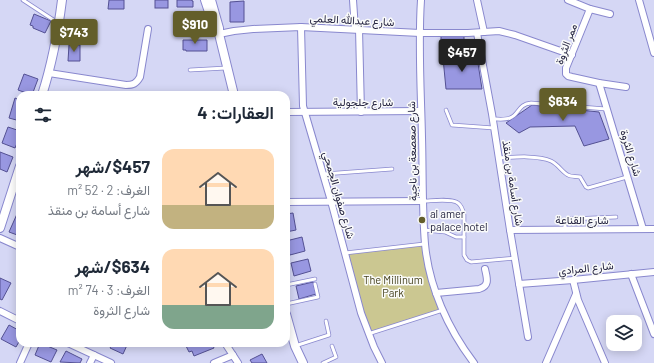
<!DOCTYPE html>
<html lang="ar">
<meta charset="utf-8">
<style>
:root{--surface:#fff;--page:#f6f6f7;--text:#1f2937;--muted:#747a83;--accent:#635e2a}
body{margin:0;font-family:Barlow,Vazirmatn,sans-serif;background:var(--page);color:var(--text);direction:rtl;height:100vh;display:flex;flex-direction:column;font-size:15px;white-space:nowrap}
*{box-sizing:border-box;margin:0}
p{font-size:13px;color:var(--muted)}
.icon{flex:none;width:22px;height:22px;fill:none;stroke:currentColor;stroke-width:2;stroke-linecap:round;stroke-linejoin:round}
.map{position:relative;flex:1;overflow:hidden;direction:ltr}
.sheet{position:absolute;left:16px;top:91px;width:274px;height:256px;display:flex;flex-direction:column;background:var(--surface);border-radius:12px;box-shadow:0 2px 10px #0003;direction:rtl}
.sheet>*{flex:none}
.fabs{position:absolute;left:606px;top:315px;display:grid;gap:8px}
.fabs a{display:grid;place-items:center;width:36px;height:36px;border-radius:8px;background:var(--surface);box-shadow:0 2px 10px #0003;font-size:20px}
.price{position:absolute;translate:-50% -34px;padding:0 9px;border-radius:4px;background:var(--accent);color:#fff;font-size:13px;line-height:26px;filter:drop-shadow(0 1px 2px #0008)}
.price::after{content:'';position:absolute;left:50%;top:24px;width:12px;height:9px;margin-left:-6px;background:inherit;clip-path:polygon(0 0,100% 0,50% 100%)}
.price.current{background:#222;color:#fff}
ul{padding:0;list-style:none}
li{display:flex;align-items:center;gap:12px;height:100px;padding:0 16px}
li span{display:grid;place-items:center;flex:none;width:112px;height:80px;border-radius:12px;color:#555}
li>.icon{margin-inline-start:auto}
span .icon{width:48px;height:48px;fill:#fffc;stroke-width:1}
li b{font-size:17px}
h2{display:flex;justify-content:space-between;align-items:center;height:48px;padding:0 16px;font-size:17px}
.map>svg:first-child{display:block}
.green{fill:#cbc791}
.building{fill:#9897e1;stroke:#545193}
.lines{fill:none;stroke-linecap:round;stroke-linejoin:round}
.lane-casing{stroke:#8988ce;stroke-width:4.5}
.street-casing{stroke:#8988ce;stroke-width:8}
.secondary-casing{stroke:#8988ce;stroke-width:10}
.lane{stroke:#fff;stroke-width:3}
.street{stroke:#fff;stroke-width:6}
.secondary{stroke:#fff;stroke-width:8}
.poi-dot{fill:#635e2a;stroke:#fafbfa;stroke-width:1.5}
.labels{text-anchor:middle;stroke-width:3;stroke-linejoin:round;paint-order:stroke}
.street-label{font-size:11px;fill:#242340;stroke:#fafbfa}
.poi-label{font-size:11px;fill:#242340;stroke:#fafbfa;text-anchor:start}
.park-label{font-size:11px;fill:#433f1b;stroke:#fafbfa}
</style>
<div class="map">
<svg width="654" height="363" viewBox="0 0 654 363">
<rect width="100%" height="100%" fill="#d5d7f5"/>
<polygon class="green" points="425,244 443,310 368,334 345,253"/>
<g class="building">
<polygon points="109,0 124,0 124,9 108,9"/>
<rect x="155" y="0" width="13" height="8"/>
<polygon points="177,0 192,0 192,1 193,1 193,7 177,7"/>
<polygon points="244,1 244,22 230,22 230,2"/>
<polygon points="34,14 51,21 45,33 33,28 33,26 30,25"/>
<polygon points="200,15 199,23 202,23 202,29 184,30 183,16"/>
<polygon points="464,35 464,48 441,47 441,36"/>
<polygon points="183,40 207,40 207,51 186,51 186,50 183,50"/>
<polygon points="69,45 80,45 80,61 68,61"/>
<polygon points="477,57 482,89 446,89 443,58"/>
<polygon points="24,74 38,79 32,95 18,90"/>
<polygon points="15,98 20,100 20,121 9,118"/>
<polygon points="532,105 599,112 609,139 584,146 575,126 530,127 519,133 506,123"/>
<polygon points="8,127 20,131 20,136 15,148 2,143"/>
<polygon points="0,152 13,157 7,172 0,169"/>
<polygon points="293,213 296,230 286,232 286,214"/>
<polygon points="17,214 20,215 20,236 9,232"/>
<polygon points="302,237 305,251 290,255 286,241"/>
<polygon points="308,259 311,271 294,276 291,263"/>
<polygon points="0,278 11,283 2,300 0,299"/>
<polygon points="313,282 316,294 299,299 296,286"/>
<polygon points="9,325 20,331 20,340 16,347 1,339"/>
<polygon points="40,343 57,350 51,362 35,355"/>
<polygon points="113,343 128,343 123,354 110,348"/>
<polygon points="192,343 212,343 214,348 194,356 192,351 189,352 186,346"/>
<polygon points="66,351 82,359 80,363 60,362"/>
<polygon points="262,354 267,363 252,363 250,360"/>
</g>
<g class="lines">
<defs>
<g id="lane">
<polyline points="23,0 58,23"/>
<polyline points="190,70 226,68"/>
<polyline points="446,110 452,125 494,128"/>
<path d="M 493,119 C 498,119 505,120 510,118 C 519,115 518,104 531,103 L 606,109"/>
<path d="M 499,158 C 514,157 538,155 551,161 C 559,165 562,172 568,175 C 571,177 576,176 580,177 L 586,187 L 588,188 L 627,177"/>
<polyline points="324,174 392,169"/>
<path d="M 423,201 C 431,201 452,198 458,203 C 462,206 463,210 464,215 L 464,255 L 467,260 L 471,262 L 515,258"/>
<polyline points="424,230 445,232 456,237 464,237"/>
<polyline points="565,230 565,222 569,219 616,217"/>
<polyline points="345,253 424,244"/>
<polyline points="286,285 315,279"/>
<polyline points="286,304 318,297 315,284"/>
<polyline points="368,334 443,310"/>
<polyline points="295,346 329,335 326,321"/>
<polyline points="323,363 336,357 332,346"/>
</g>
<g id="street">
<polyline points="353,0 355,29"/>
<path d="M 421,0 C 418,45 421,91 422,137 C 423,172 422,208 425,244 C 429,287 448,329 474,363"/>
<polyline points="477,0 484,32"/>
<polyline points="568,0 590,9 610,14"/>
<polyline points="639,0 654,53"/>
<polyline points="590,9 566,68 566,74 568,76 572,77 599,83 626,87"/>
<polyline points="301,27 303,106 331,201 361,313 374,347 382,363"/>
<polyline points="359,29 361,112"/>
<polyline points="477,33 492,114 510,230 528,337"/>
<polyline points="219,34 234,31 253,29 301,27 420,33 468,33 499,31 515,35 572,55"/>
<path d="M 49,73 L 126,85 C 133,85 136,84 140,77 L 148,29"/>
<polyline points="599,83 643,229"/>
<polyline points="286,112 421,111"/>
<polyline points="286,202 423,201"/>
<polyline points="510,230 654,229"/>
<polyline points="0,238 20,247"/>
<polyline points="631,274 654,334"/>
<polyline points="573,280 578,300 605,363"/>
<polyline points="519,284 573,280 654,272"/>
<path d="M 436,293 L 479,289 C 490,286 487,278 485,269"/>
<polyline points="0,311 20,321"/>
<polyline points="68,343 111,363"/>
<polyline points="225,343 238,363"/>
<polyline points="20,363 29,343"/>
<polyline points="90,363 94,355"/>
<polyline points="214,363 233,355"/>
<polyline points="546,363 576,294"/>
</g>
<g id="secondary">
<polyline points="205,0 212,21"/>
<polyline points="211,0 219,28 219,34 234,95"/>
<path d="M 42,95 C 52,64 58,32 62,0"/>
<polyline points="0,228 20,166"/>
<polyline points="286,314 295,346 303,363"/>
</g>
</defs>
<use href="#lane" class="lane-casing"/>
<use href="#street" class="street-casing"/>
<use href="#secondary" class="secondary-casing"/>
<use href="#lane" class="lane"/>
<use href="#street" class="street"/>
<use href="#secondary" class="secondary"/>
</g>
<circle class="poi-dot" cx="422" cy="220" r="4"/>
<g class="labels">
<g class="street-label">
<text transform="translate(352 20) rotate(3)" y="4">شارع عبدالله العلمي</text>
<text transform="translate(566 44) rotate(-69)" y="4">ممر الثروة</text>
<text x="363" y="106">شارع جلجولية</text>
<text transform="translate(412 151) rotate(-91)" y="4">شارع صعصعة بن ناجية</text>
<text transform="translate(631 153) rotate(73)" y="4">شارع الثروة</text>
<text transform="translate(513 183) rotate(81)" y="4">شارع أسامة بن منقذ</text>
<text transform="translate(339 195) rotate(74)" y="4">شارع صفوان الجمحي</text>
<text x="582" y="224">شارع القناعة</text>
<text transform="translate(586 268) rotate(-6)" y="4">شارع المرادي</text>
</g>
<g class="poi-label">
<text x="430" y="218">al amer<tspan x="430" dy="13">palace hotel</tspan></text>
</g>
<g class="park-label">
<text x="393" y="284">The Millinum<tspan x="393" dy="13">Park</tspan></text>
</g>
</g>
</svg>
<div class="fabs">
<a><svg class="icon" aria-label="layers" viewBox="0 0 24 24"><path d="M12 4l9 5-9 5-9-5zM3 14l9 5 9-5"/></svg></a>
</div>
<b class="price" style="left:195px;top:45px">$910</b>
<b class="price" style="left:74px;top:53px">$743</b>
<b class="price current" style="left:462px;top:73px">$457</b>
<b class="price" style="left:563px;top:122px">$634</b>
<section class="sheet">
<h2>العقارات: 4<svg class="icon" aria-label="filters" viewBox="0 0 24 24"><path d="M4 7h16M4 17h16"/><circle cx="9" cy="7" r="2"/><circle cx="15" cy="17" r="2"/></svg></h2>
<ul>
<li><span style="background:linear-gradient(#ffd9b3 70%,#c2b280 0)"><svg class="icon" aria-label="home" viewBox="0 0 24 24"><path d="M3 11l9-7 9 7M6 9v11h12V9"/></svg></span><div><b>$457/شهر</b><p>الغرف: 2 · 52 m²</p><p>شارع أسامة بن منقذ</p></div></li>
<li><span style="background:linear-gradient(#ffd9b3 70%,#7fa58c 0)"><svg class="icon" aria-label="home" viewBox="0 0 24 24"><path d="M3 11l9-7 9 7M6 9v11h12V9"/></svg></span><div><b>$634/شهر</b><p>الغرف: 3 · 74 m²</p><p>شارع الثروة</p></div></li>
</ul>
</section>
</div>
